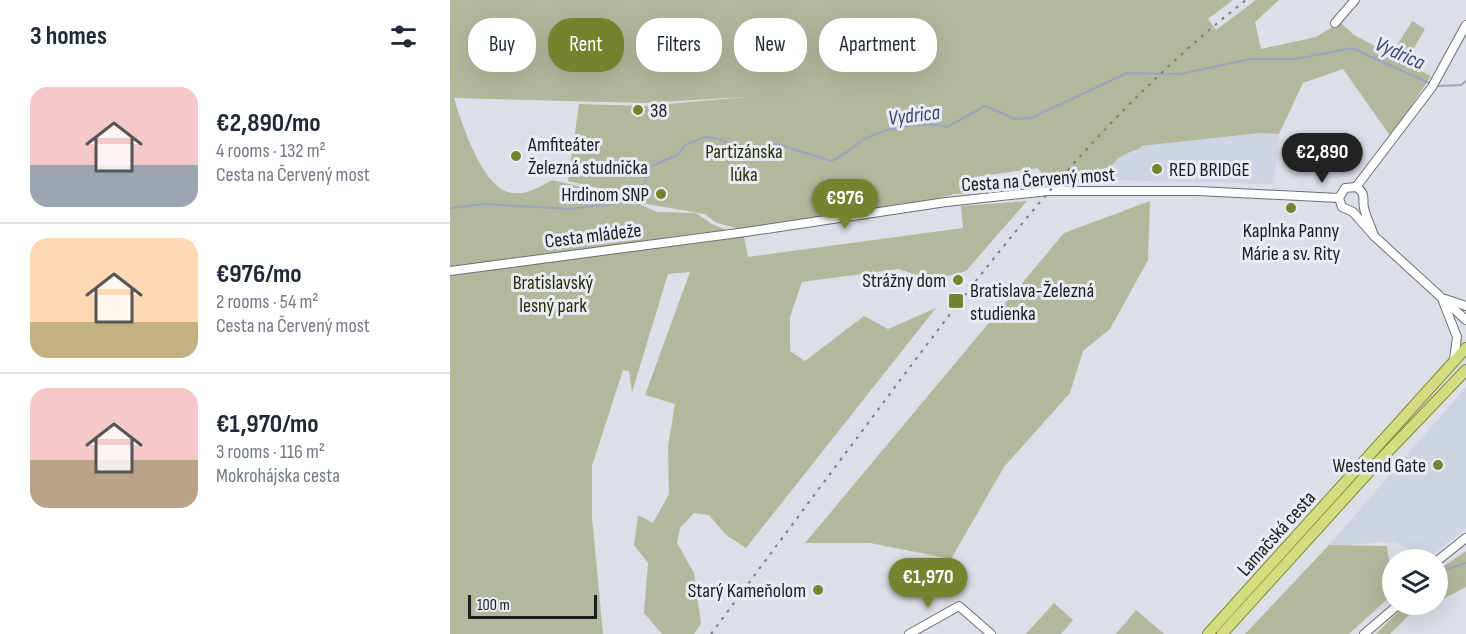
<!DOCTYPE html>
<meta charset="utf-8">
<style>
:root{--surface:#fff;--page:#f6f6f7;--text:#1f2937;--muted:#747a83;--line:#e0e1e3;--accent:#77822f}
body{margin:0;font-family:"Sofia Sans Condensed",sans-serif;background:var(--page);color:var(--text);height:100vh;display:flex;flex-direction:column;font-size:22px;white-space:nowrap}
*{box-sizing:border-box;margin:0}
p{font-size:20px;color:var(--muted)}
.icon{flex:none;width:33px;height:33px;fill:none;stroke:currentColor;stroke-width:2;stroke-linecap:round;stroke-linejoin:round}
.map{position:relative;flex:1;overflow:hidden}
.sheet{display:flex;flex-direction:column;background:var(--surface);width:450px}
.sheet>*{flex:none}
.banner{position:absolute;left:18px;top:18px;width:570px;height:54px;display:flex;gap:12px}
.tools{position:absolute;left:932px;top:549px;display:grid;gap:12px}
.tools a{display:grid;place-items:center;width:66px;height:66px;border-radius:50%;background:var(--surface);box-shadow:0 6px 24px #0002;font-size:30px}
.scale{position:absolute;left:18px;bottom:15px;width:129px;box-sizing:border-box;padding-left:6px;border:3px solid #1b1c1e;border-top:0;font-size:16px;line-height:21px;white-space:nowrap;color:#1b1c1e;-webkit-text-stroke:4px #e9ecf4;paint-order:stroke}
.price{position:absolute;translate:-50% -51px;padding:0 14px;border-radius:21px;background:var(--accent);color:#fff;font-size:20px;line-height:39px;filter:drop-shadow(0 2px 3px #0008)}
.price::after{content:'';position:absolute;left:50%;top:36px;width:18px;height:14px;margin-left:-9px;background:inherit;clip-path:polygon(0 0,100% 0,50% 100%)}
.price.active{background:#222;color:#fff}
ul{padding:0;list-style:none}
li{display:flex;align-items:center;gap:18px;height:150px;padding:0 30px}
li+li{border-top:2px solid var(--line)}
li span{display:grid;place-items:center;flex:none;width:168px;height:120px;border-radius:18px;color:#555}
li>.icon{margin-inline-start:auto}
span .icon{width:72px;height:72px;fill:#fffc;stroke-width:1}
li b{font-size:26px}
h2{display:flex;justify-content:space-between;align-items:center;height:72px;padding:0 30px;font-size:26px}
.tag{padding:0 21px;border-radius:24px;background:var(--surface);box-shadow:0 6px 24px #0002;font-size:21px;line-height:54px}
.tag.active{background:var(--accent);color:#fff}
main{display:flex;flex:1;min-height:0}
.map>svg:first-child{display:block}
.built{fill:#cfd4e3}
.green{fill:#b3b89d}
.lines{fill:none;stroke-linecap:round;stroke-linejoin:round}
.stream{stroke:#9ca5c0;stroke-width:2}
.minor-casing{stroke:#6c6e76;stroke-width:10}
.major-casing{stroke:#7e8a28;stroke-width:12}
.minor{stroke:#fff;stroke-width:8}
.major{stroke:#d2dd81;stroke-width:10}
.rail{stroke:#7b7d82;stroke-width:2;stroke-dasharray:3 6;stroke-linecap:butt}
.poi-dot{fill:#77822f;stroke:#e9ecf4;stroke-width:2}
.labels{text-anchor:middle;stroke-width:6;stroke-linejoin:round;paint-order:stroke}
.poi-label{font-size:20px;fill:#1b1c1e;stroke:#e9ecf4;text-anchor:start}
.park-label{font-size:20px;fill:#282d08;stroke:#e9ecf4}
.street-label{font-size:20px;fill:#1b1c1e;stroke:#e9ecf4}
.water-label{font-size:21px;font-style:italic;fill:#3b4770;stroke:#e9ecf4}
</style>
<main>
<section class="sheet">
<h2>3 homes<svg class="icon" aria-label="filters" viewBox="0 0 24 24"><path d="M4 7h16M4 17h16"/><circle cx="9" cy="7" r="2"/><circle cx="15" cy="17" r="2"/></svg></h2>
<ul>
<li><span style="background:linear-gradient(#f6c9c9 65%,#9aa5b1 0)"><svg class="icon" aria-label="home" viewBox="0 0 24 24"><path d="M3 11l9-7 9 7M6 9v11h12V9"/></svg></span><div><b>€2,890/mo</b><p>4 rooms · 132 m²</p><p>Cesta na Červený most</p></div></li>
<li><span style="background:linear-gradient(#ffd9b3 70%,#c2b280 0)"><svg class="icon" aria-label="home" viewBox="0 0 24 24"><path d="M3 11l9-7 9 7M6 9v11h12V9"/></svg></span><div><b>€976/mo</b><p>2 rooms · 54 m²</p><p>Cesta na Červený most</p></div></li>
<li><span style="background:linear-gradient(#f6c9c9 60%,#b9a48a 0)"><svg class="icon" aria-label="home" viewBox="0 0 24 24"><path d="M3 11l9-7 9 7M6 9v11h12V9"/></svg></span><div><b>€1,970/mo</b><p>3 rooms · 116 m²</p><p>Mokrohájska cesta</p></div></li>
</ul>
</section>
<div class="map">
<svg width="1016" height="634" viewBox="0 0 1016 634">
<rect width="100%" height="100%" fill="#dcdfe7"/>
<g class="built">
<polygon points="811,133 829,134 824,184 654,180 660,165 676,152 689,149 691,146"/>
<polygon points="1016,387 1016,528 976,559 947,543 929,542 881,547 879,545"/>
</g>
<g class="green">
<path d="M 0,0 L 783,0 L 758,19 L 766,30 L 806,0 L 829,0 L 805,22 L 811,49 L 866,37 L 890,22 L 904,35 L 981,76 L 941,137 L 893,69 L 853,83 L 829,134 L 811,133 L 691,146 L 689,149 C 671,154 661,162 654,180 L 599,184 L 588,168 L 525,177 L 518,194 L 505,194 L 471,202 L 290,229 L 267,223 L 254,214 L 197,204 L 170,193 L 118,181 L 129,104 L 196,106 L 295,97 L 193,103 L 4,98 C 11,122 32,185 58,192 C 74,197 88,188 102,180 L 172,196 L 207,212 L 246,213 L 262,224 L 294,237 L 298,257 L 513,228 L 511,206 L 577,201 L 516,271 L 481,280 L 449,269 L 352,282 L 340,317 L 340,351 L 355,361 L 414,316 L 438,329 L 486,308 L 296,548 L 276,535 L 259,515 L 244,513 L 230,528 L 227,543 L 244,573 L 251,624 L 244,634 L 212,634 L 194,613 L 198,563 L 184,545 L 188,515 L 203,523 L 219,494 L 218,446 L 225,404 L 195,395 L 240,272 L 218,274 L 182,392 L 179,371 L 173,370 L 142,466 L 142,517 L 153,634 L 0,634 Z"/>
<polygon points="962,21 975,29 960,55 946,47"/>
<polygon points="700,201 698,260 660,329 633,351 620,393 554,467 501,559 420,543 355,543 614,233"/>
<polygon points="879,545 937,546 939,561 942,565 942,595 899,634 795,634"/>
<polygon points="1016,551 1016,587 987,602 987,571"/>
<polygon points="604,603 623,620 611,634 576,634"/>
<polygon points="955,605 969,605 940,634 926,634"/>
<polygon points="686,610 714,634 666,634"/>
</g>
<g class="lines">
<g class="stream">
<polyline points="987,86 1011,85 1016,81"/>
<path d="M 0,208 L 34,204 L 120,209 L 182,201 L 190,197 L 200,167 L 229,154 L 235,145 L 255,137 L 269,139 L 281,145 L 308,147 L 327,144 L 381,161 C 393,157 402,147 413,140 C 436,127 471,121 497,127 L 535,106 L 565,119 L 581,118 L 677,73 L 730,74 L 801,59 L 846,59 L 902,48 L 981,84"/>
<polyline points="988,572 1016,563"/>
</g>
<defs>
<g id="minor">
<polyline points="885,23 905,0"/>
<polyline points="906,187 982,87 1016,25"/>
<path d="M 924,236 C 921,226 916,217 914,208 C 912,199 917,194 906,187 L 895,188 L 889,198 L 892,207 L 903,212 L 924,236 L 1016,320"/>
<polyline points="0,271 296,232 496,202 599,191 748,191 889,198"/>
<polyline points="995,299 1016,306"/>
<polyline points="993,301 1007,337 1004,360"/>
<polyline points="987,561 1016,538"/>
<polyline points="459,634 509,606 541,634"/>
<polyline points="914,634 949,604"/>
</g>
<g id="major">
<polyline points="758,634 1016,348"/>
<polyline points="772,634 928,462 1016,370"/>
</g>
</defs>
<use href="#minor" class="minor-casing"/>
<use href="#major" class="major-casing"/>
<use href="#minor" class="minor"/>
<use href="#major" class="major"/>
<path class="rail" d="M 261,634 C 323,550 386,466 448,383 C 552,244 658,108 796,0"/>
</g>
<g class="poi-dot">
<circle cx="188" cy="110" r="6"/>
<circle cx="66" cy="156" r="6"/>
<circle cx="707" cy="169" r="6"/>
<circle cx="211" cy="194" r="6"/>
<circle cx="841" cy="208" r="6"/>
<circle cx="508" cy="280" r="6"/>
<rect x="498" y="293" width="16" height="16" rx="3"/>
<circle cx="988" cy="465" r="6"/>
<circle cx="368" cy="590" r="6"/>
</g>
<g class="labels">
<g class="poi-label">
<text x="200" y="117">38</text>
<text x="78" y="151">Amfiteáter<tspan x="78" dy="23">Železná studnička</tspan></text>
<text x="719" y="176">RED BRIDGE</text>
<text x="199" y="201" text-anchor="end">Hrdinom SNP</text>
<text x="841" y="237" text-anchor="middle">Kaplnka Panny<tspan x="841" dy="23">Márie a sv. Rity</tspan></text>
<text x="496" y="287" text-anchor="end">Strážny dom</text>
<text x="520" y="297">Bratislava-Železná<tspan x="520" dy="23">studienka</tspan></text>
<text x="976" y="472" text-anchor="end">Westend Gate</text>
<text x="356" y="597" text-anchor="end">Starý Kameňolom</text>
</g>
<g class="park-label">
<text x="294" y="158">Partizánska<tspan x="294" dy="23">lúka</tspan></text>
<text x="103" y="289">Bratislavský<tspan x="103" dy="23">lesný park</tspan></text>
</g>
<g class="street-label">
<text transform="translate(588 179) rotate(-4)" y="7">Cesta na Červený most</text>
<text transform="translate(143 235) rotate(-7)" y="7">Cesta mládeže</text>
<text transform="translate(826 533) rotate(-48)" y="7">Lamačská cesta</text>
</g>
<g class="water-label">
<text transform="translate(950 53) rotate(24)" y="7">Vydrica</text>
<text transform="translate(464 115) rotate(-7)" y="7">Vydrica</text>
</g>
</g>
</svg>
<div class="tools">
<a><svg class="icon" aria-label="layers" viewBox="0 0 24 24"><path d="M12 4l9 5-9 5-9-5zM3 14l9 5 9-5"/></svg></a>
</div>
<div class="scale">100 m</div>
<b class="price active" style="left:872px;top:184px">€2,890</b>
<b class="price" style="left:395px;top:230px">€976</b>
<b class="price" style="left:478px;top:609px">€1,970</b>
<div class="banner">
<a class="tag">Buy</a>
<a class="tag active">Rent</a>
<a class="tag">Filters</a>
<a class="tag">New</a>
<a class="tag">Apartment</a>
</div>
</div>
</main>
